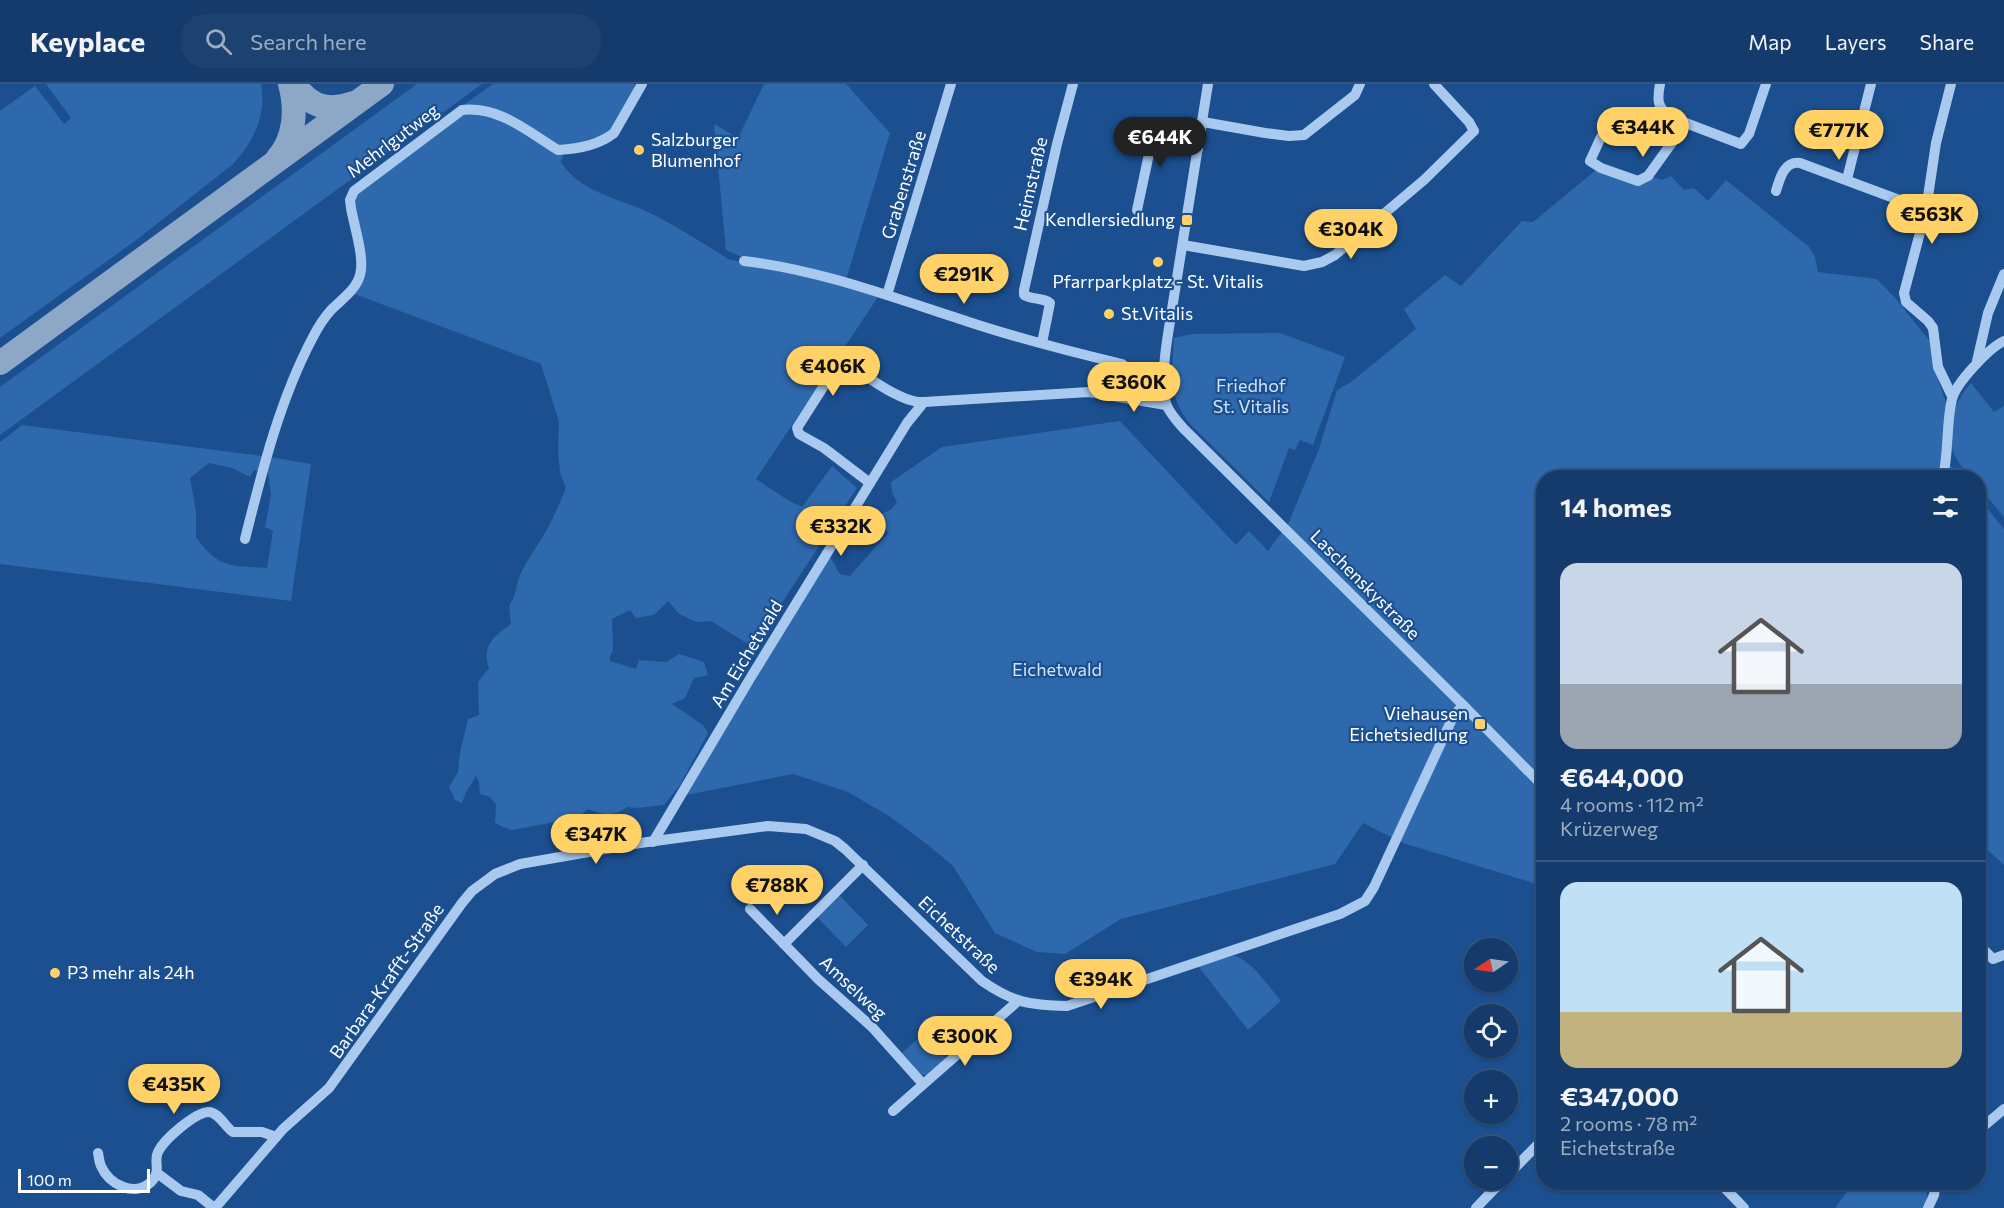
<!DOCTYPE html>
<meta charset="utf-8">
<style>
:root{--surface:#143b6b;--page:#1d4271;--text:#f1f3f6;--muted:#9dadc1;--line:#33557e;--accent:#ffd166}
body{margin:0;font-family:Commissioner,sans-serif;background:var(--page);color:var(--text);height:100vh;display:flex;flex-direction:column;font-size:22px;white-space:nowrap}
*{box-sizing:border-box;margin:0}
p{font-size:20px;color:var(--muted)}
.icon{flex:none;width:33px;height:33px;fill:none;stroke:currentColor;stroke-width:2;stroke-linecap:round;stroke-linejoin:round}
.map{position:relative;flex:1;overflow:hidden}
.details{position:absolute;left:1536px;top:386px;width:450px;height:720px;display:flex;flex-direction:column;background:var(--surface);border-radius:24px;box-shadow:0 2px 4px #0004,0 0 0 2px var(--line)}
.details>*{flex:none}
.needle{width:39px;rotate:257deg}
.buttons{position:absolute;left:1464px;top:854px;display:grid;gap:12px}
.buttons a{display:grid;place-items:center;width:54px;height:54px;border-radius:50%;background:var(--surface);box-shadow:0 2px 4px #0004,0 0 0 2px var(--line);font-size:30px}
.scale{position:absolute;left:18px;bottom:15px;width:132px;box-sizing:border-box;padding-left:6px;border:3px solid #fff;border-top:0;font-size:16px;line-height:21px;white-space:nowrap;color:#fff;-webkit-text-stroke:4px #1b4f8f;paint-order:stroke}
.price{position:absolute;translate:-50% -51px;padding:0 14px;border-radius:21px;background:var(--accent);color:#111;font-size:20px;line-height:39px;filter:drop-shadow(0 2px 3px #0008)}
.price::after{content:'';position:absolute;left:50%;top:36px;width:18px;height:14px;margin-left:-9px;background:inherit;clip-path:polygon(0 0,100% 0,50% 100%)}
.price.active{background:#222;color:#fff}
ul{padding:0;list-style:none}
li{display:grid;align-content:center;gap:12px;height:318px;padding:0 24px}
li+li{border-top:2px solid var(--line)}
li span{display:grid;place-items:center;height:186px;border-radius:18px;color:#555}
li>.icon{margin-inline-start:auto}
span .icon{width:108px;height:108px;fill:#fffc;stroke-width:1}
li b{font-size:26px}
h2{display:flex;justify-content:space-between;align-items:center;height:72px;padding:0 24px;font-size:26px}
header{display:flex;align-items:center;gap:36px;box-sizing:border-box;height:84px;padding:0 30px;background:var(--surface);border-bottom:2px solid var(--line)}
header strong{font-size:28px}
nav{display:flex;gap:33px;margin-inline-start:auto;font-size:21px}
.search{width:420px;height:54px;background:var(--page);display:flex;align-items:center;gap:15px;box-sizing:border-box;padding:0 21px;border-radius:24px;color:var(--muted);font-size:22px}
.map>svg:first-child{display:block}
.green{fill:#2e69ad;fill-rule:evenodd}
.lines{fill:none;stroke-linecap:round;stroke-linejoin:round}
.taxiway{stroke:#8da7c7;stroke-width:24}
.minor{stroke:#a9c9ee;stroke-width:10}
.poi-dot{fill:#ffd166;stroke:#1b4f8f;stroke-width:2}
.labels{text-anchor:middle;stroke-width:4.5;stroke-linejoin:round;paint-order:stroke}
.poi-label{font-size:18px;fill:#fff;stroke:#1b4f8f;text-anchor:start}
.street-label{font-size:18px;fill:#fff;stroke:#1b4f8f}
.park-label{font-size:18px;fill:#cfe3fa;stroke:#1b4f8f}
</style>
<header>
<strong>Keyplace</strong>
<div class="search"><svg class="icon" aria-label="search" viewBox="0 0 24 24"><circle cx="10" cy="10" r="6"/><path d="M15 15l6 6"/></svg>Search here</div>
<nav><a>Map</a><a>Layers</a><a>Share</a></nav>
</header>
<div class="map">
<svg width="2004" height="1124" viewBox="0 0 2004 1124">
<rect width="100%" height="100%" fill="#1b4f8f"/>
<g class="green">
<path d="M 46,0 L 261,0 C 267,31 253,59 232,81 L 135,157 L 0,254 L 0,27 L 35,2 L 64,40 L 71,34 Z"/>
<polygon points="417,0 482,0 0,351 0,303"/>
<path d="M 493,0 L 635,0 L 634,6 L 612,46 L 604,51 L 566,62 L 561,78 C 581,110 621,114 652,130 C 678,143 703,159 728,175 L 740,178 L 779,183 L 878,213 L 756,395 L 789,417 L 802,423 L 832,382 L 857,404 L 753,563 L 711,537 L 697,538 L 679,530 L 668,517 L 654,531 L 636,534 L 630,526 L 612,535 L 613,567 L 610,571 L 610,577 L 636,585 L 639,576 L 666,578 L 679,570 L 704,578 L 708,591 L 694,594 L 685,614 L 672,620 L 703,641 L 708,649 L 680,701 L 664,721 L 638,724 L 627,723 C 613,733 604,731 588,725 L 577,734 L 512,746 L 500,742 L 495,738 L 496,721 L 490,713 L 480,710 L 479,698 L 476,692 L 466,708 L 462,719 L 455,716 L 449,703 L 458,688 L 460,668 L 468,635 L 479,631 L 478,598 L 489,584 C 481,562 494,552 511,540 L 509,522 C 518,508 515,501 522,487 C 529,473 538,461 546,447 C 554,433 560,418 566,404 L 560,389 L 558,366 L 559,338 L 541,280 L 352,209 L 359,201 L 353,130 L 355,108 L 462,22 Z"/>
<polygon points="764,0 846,0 890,49 846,196 747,175 726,166 714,40 738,54"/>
<polygon points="1596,86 1640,101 1650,92 1662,96 1671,92 1684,106 1694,104 1708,117 1726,96 1809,163 1815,173 1818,188 1877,195 1896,215 1936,265 1938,296 1948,324 1943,377 1958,387 1963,393 1544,393 1543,802 1403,759 1363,739 1335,780 1121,835 1065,870 1037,868 995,849 953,782 928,761 889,732 848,708 793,690 686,711 830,473 840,490 850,492 888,449 884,444 873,442 876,433 892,425 897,418 892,408 891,398 942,363 1120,337 1236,461 1249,447 1268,467 1289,438 1319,365 1337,306 1351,298 1416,245 1404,225 1445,191 1461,202 1522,137 1533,138"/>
<path d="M 1280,249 L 1345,273 L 1313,361 L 1300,356 L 1295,366 L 1289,364 L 1269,418 L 1191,341 C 1167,311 1172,291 1174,254 L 1193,250 Z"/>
<path d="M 1971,299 L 1994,328 L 2004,322 L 2004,433 L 1979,403 L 1978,393 L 1971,393 C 1965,386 1957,378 1954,370 C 1944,344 1954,318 1971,299 Z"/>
<path d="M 22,341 L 270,373 L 311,380 L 291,517 L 0,480 L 0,358 ZM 209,379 L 232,384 L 250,393 L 254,386 L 268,388 L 271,411 L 265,443 L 273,447 L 267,484 C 231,482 218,484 196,453 L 196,428 L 190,394 Z"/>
<polygon points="1978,413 2004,445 2004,781 1979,758"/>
<polygon points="839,811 868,841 846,863 817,833"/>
<path d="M 1233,872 C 1249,873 1270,904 1281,917 L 1248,946 L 1198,882 Z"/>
<polygon points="924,949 947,975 926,991 922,991 902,969"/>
<polygon points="1854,1098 1926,1098 1927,1116 1924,1124 1835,1124"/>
</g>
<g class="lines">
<g class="taxiway">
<path d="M 294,0 C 311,23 327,28 354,19"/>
<path d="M 277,75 C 295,55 297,26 290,0"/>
<polyline points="0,279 382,0"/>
</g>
<g class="minor">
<path d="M 1208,0 L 1168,250 C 1165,269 1160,304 1167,322 C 1171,331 1178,338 1184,345 L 1463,621 L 1544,703"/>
<path d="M 1660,0 C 1657,16 1657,23 1670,33 L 1741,60 L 1749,50 L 1766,0"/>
<polyline points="1951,0 1936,59 1926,126 1904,209 1906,218 1928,237 1933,244 1938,283 1952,312"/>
<polyline points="1203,38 1265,49 1289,52 1304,51 1355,11 1360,0"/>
<polyline points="1601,53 1590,77 1601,84 1638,97 1648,92 1686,39"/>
<polyline points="1847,95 1871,0"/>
<path d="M 1776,107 C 1780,94 1784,77 1800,79 L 1926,126 L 1961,137"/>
<polyline points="1137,126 1152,56 1198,65"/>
<polyline points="1183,161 1304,182 1322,178 1335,171 1424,96 1474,47 1469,38 1434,0"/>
<path d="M 744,177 C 822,186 897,215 972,239 C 1021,255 1072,268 1122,280 C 1134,288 1133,301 1131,314"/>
<polyline points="887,211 951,0"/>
<path d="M 1042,259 L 1050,219 C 1042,213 1032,216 1024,211 L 1024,206 L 1057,60 L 1073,0"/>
<polyline points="1977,277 1988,229 2004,190"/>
<path d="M 1943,393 C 1949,367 1946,340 1952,315 C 1956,299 1989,264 2004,257"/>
<path d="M 870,399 L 824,364 L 799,350 L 797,344 L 841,275 C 860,288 902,320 924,318"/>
<path d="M 245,455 C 262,387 280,315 313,253 C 318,243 324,234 331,226 C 341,216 356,206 360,191 C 365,174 354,142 351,124 L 350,116 L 354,107 L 462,26 C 500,22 528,48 558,66 C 577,65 599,61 614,49 L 642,0"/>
<polyline points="653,758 751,593 907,339 924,318 1089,308 1166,321"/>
<polyline points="863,781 784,860 818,895 872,943 923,1000"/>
<polyline points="750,825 784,860"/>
<polyline points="1978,860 1993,875 2004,871"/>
<polyline points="893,1027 1018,917"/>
<polyline points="1978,1047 2004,1025"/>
<path d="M 98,1069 C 99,1073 99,1078 101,1082 C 109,1100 134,1114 151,1098 C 162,1087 153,1078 158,1068 C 164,1055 195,1029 208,1028 C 219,1028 225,1043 233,1048 L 262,1048 L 276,1053"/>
<polyline points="157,1089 181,1107 198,1111 214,1124"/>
<polyline points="1508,1091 1544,1054"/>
<polyline points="1719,1098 1744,1124"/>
<path d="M 215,1124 L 283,1045 L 329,1004 L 462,819 L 472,807 L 495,790 L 520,780 L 640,759 L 768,742 L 806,745 L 835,757 L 845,765 L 982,897 C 1014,919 1029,921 1067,922 L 1340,830 L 1365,817 L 1374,803 L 1453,633 L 1463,621"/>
<polyline points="1476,1124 1504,1095"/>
<polyline points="1928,1124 1934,1111 1936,1098"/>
</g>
</g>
<g class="poi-dot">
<circle cx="639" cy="66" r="6"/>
<rect x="1181" y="130" width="12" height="12" rx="3"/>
<circle cx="1158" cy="178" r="6"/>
<circle cx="1109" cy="230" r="6"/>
<rect x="1474" y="634" width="12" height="12" rx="3"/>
<circle cx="55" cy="889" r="6"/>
</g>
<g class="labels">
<g class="poi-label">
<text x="651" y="62">Salzburger<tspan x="651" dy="21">Blumenhof</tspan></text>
<text x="1175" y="142" text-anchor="end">Kendlersiedlung</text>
<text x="1158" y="204" text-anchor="middle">Pfarrparkplatz - St. Vitalis</text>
<text x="1121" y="236">St.Vitalis</text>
<text x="1468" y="636" text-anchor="end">Viehausen<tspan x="1468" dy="21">Eichetsiedlung</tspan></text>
<text x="67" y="895">P3 mehr als 24h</text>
</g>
<g class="street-label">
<text transform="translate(393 57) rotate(-37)" y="6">Mehrlgutweg</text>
<text transform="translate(1031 100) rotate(-77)" y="6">Heimstraße</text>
<text transform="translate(904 101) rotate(-73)" y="6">Grabenstraße</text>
<text transform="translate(1365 501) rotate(45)" y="6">Laschenskystraße</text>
<text transform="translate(747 570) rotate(-59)" y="6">Am Eichetwald</text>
<text transform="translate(959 851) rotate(43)" y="6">Eichetstraße</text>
<text transform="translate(387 897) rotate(-55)" y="6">Barbara-Krafft-Straße</text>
<text transform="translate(853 904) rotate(43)" y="6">Amselweg</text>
</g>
<g class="park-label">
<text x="1251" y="308">Friedhof<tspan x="1251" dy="21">St. Vitalis</tspan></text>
<text x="1057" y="592">Eichetwald</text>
</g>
</g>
</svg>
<div class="buttons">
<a><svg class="needle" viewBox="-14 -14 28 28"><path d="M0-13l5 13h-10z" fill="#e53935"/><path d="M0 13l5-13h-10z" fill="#9dadc1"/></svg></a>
<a><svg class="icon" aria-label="locate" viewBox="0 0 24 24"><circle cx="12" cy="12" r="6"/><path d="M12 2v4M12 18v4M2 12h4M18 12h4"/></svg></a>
<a>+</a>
<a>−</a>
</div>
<div class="scale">100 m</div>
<b class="price" style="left:1643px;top:74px">€344K</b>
<b class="price" style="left:1839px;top:77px">€777K</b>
<b class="price active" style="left:1160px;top:84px">€644K</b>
<b class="price" style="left:1932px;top:161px">€563K</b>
<b class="price" style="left:1351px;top:176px">€304K</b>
<b class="price" style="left:964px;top:221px">€291K</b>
<b class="price" style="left:833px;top:313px">€406K</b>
<b class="price" style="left:1134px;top:329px">€360K</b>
<b class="price" style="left:841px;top:473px">€332K</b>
<b class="price" style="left:596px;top:781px">€347K</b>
<b class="price" style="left:777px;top:832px">€788K</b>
<b class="price" style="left:1101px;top:926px">€394K</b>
<b class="price" style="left:965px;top:983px">€300K</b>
<b class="price" style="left:174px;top:1031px">€435K</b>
<section class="details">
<h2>14 homes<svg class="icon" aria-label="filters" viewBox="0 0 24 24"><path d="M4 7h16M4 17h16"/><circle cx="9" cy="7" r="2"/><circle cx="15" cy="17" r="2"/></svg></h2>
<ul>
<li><span style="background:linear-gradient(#c9d6e8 65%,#9aa5b1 0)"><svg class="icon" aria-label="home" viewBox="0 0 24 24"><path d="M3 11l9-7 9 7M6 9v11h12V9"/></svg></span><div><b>€644,000</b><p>4 rooms · 112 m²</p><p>Krüzerweg</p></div></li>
<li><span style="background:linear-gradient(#bfe0f5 70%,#c2b280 0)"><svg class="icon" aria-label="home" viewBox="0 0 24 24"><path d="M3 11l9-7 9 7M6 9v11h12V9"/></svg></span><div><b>€347,000</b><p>2 rooms · 78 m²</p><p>Eichetstraße</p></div></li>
</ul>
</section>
</div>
